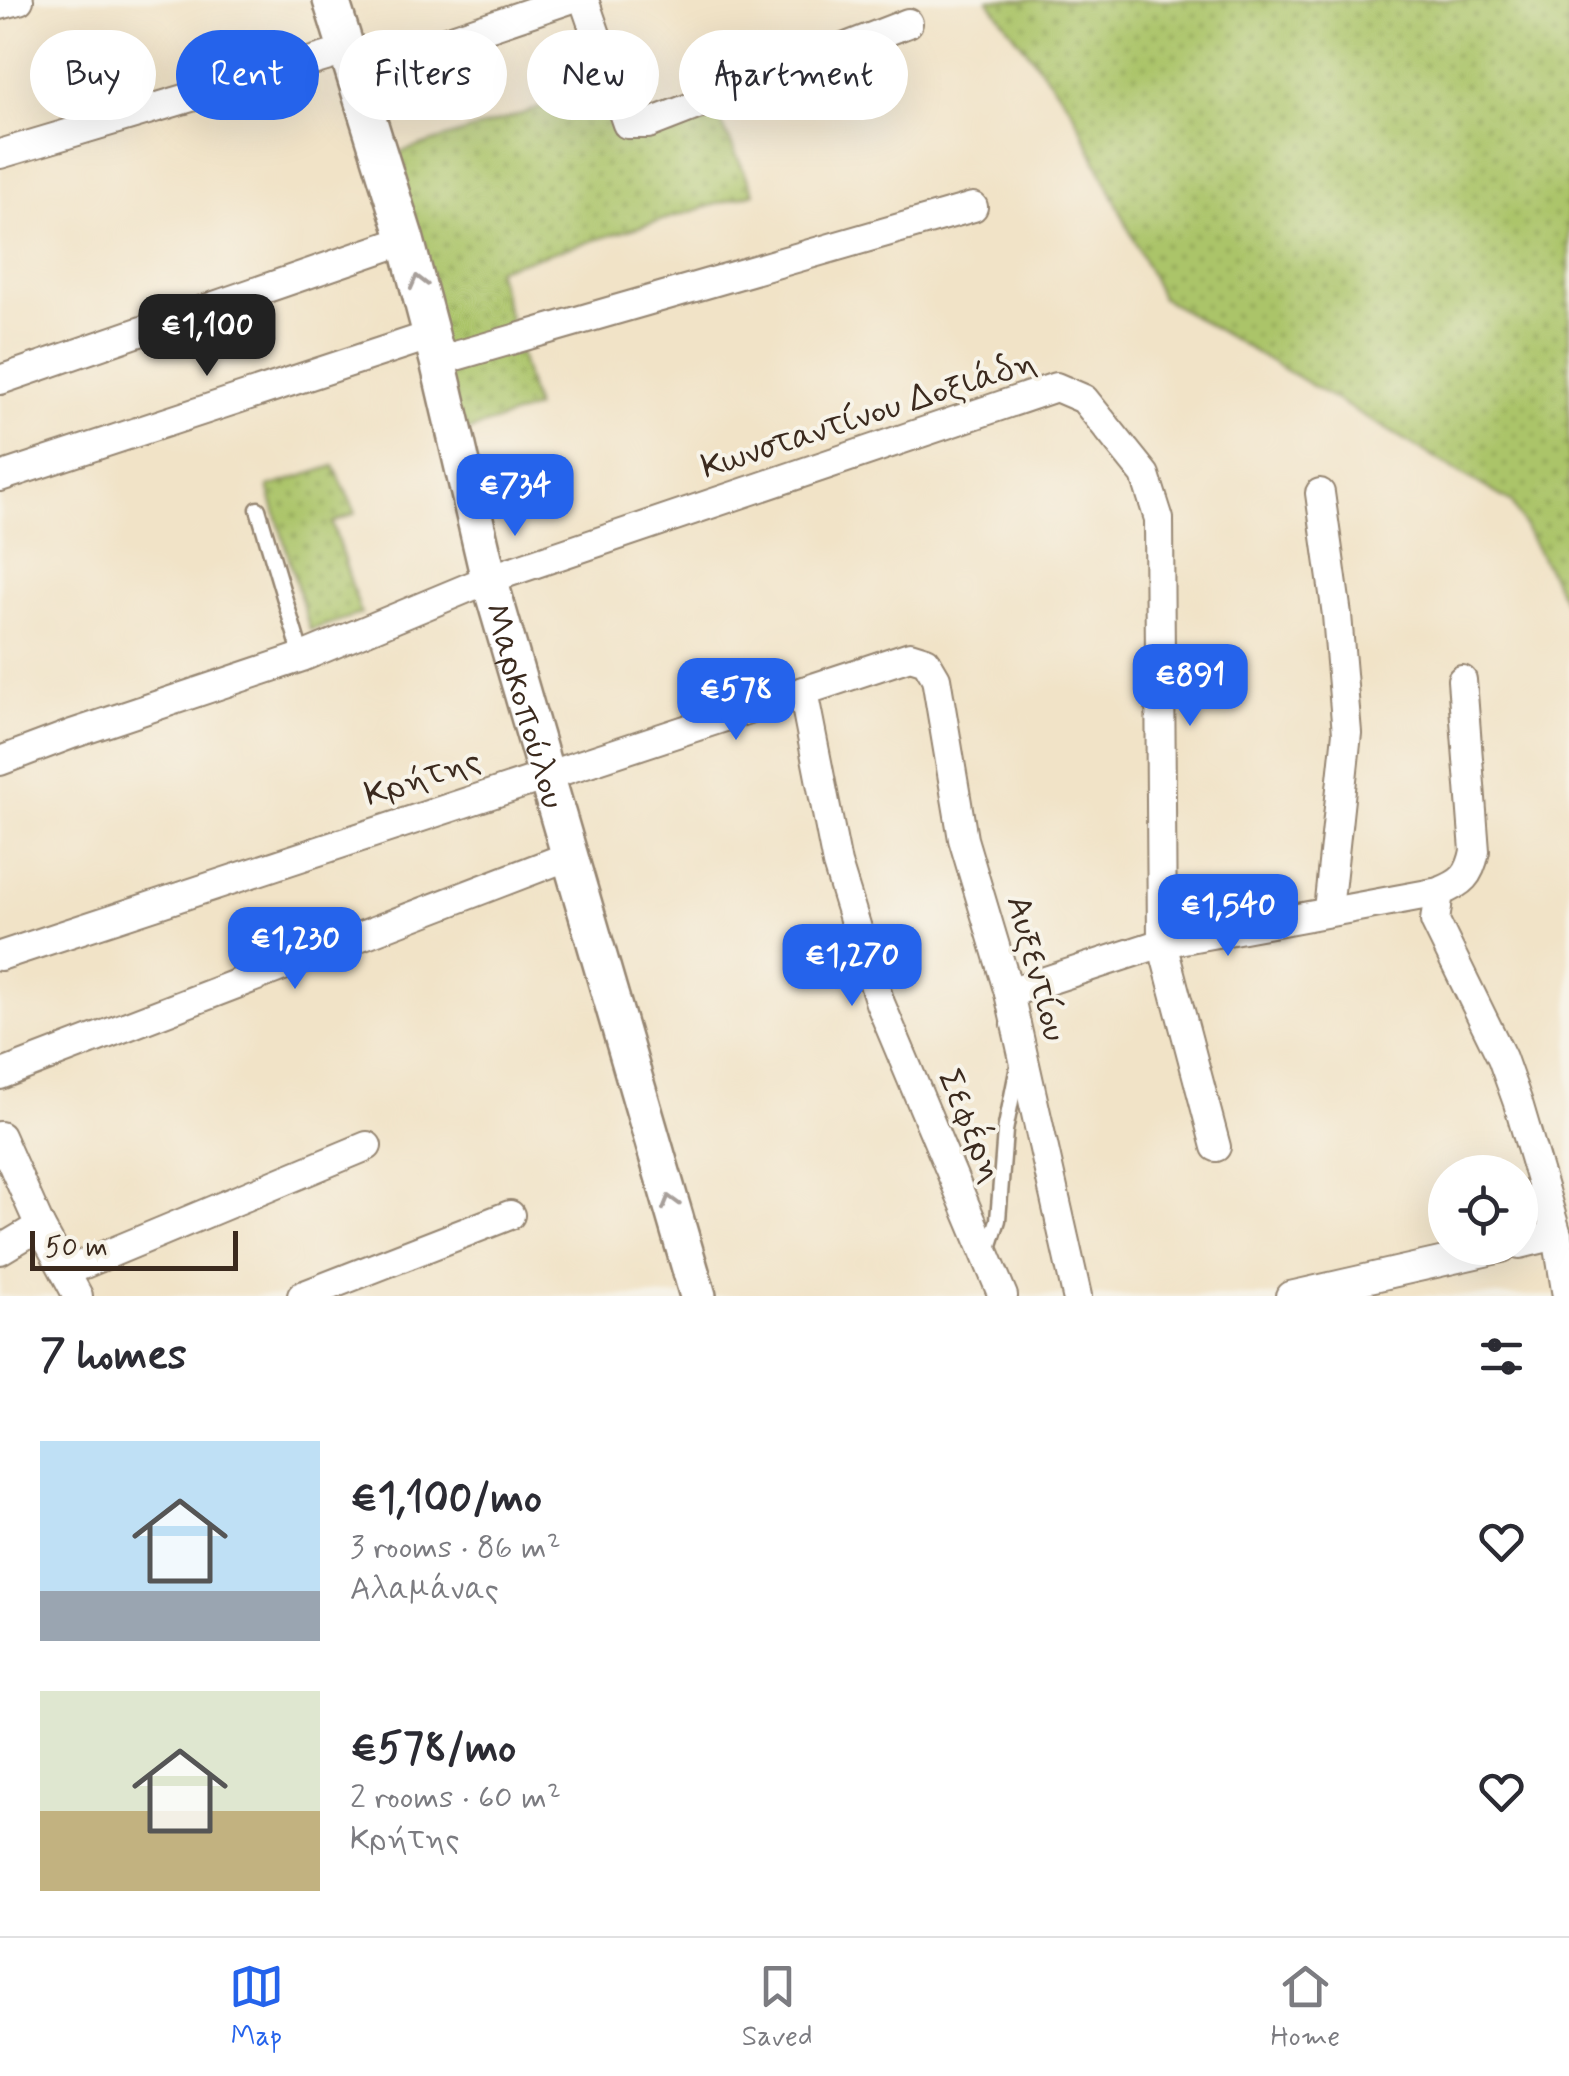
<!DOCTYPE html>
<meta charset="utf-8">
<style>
:root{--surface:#fff;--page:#f7f7f7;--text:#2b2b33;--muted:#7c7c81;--line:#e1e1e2;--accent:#2563eb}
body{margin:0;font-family:Mynerve,sans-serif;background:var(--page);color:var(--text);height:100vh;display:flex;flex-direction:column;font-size:38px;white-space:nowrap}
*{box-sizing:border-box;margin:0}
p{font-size:32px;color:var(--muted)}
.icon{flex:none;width:55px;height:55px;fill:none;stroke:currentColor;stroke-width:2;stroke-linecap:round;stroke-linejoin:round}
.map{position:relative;height:1296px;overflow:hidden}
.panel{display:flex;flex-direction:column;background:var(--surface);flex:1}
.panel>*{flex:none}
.banner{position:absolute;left:30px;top:30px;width:1000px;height:90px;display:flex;gap:20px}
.controls{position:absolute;left:1428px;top:1155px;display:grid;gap:20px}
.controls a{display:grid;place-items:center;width:110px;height:110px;border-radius:50%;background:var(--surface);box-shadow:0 10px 40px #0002;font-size:50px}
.scale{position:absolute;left:30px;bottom:25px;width:208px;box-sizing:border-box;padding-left:10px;border:5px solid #3b2a1e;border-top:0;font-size:28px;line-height:35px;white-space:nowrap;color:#3b2a1e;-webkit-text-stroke:8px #f7f3e8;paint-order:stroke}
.price{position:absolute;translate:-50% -85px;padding:0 22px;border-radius:20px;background:var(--accent);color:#fff;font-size:32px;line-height:65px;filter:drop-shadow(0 2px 5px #0008)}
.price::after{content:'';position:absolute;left:50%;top:60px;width:30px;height:22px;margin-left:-15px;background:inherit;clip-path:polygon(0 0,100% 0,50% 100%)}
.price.current{background:#222;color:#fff}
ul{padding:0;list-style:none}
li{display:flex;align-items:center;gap:30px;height:250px;padding:0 40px}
li span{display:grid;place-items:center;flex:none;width:280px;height:200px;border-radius:0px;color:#555}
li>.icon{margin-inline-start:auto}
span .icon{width:120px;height:120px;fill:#fffc;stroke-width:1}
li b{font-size:42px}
h2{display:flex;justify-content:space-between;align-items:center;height:120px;padding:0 40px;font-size:42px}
.pill{padding:0 35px;border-radius:45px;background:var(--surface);box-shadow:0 10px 40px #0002;font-size:35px;line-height:90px}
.pill.current{background:var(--accent);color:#fff}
.tab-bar{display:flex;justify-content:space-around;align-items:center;height:140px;border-top:2px solid var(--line);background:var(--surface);font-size:28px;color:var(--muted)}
.tab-bar a{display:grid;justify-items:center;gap:5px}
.tab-bar .current{color:var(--accent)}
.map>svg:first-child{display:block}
.grass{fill:url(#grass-dots);stroke:#737744;stroke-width:2.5}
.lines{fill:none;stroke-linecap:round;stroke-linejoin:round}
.service-casing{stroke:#968672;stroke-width:19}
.minor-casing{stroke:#968672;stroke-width:32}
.tertiary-casing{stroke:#968672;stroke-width:40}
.service{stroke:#fff;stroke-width:14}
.minor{stroke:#fff;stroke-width:28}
.tertiary{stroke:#fff;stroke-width:35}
.oneway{stroke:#a79f9a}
.labels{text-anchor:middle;stroke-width:8;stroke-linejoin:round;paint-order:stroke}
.street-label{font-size:35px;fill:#3b2a1e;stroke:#f7f3e8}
</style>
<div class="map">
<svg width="1569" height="1296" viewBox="0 0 1569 1296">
<defs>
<pattern id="grass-dots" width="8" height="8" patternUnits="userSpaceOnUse" patternTransform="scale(2.5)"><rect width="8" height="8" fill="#abc469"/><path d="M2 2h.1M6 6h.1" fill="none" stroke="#8c9f56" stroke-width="1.8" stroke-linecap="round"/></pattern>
</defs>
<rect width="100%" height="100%" fill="#f7f3e8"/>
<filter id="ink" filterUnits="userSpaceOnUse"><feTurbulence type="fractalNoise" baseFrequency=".01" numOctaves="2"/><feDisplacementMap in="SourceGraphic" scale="20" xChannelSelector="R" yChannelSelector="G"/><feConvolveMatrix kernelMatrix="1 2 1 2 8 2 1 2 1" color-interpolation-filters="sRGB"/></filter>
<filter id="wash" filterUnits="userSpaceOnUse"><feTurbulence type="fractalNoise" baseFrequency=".0048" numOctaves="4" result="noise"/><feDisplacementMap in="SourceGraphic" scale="40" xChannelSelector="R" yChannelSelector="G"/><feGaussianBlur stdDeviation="2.25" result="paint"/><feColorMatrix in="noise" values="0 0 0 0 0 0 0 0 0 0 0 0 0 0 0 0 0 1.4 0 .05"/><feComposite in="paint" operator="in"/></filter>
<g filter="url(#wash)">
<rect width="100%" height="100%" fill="#f1e3c7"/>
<g class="grass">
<polygon points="988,0 1569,0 1569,609 1512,503 1161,297 1071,108"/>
<polygon points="600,89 620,136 715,109 754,193 496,269 535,408 459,434 382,158"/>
<polygon points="334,466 356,513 332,523 361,614 310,630 268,487"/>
</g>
</g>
<g filter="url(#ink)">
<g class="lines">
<defs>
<g id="service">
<polyline points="258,509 302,657"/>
<polyline points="988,1251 998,1220 1005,1131 1018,1066"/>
</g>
<g id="minor">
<polyline points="584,0 627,124 648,124 908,23"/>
<polyline points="0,5 19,0"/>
<polyline points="352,73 567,0"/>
<polyline points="0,154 346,51"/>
<polyline points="438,361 973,207"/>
<polyline points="0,380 406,240"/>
<polyline points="0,477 432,335"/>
<polyline points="1320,493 1337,615 1347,733 1328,910"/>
<path d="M 1462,680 L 1475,851 C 1470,876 1462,883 1439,892 L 1435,921 L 1502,1058 L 1518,1103 L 1557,1235 L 1567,1296"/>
<polyline points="803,691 837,864 880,1003 1003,1296"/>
<polyline points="0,761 72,734 302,657 489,579 1056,387 1084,399 1145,475 1159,519 1162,943 1216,1147"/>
<polyline points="0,956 910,656 926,661 936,678 963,839 1009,993 1077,1296"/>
<polyline points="1009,993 1162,943 1439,892"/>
<polyline points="0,1075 569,856"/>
<polyline points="0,1136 40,1226 78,1296"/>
<polyline points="1520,1244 1557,1235"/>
<polyline points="0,1250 40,1226"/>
<polyline points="65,1272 367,1146"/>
<polyline points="302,1296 510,1215"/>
<polyline points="1290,1296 1502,1248"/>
</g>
<g id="tertiary">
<path id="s1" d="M 331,0 L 406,240 L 438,361 L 489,579 L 698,1296"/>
</g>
</defs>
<use href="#service" class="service-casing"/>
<use href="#minor" class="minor-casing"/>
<use href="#tertiary" class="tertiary-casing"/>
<use href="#service" class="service"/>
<use href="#minor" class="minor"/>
<use href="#tertiary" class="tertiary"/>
</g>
<defs><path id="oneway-chevron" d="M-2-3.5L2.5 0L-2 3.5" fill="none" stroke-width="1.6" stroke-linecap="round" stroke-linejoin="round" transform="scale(2.5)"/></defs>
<g class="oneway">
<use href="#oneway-chevron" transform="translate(418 282) rotate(-105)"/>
<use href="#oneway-chevron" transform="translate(670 1202) rotate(-106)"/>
</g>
</g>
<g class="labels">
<g class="street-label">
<text transform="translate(868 413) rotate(-18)" y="12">Κωνσταντίνου Δοξιάδη</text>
<text dy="12" stroke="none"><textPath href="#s1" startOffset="732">Μαρκοπούλου</textPath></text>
<text transform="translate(422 776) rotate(-18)" y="12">Κρήτης</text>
<text transform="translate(1038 968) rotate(75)" y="12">Αυξεντίου</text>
<text transform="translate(972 1125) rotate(67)" y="12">Σεφέρη</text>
</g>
</g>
</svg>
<div class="controls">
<a><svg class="icon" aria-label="locate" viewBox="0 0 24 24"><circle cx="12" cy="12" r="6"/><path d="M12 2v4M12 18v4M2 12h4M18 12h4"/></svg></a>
</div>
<div class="scale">50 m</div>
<b class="price current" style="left:207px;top:379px">€1,100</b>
<b class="price" style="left:515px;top:539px">€734</b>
<b class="price" style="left:1190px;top:729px">€891</b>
<b class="price" style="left:736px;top:743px">€578</b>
<b class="price" style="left:1228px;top:959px">€1,540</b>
<b class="price" style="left:295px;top:992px">€1,230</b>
<b class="price" style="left:852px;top:1009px">€1,270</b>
<div class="banner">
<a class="pill">Buy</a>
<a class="pill current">Rent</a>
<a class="pill">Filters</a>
<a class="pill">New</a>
<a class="pill">Apartment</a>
</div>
</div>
<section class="panel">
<h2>7 homes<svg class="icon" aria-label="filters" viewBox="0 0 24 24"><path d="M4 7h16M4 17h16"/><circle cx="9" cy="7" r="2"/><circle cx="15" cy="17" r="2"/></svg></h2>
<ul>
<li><span style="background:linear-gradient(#bfe0f5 75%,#9aa5b1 0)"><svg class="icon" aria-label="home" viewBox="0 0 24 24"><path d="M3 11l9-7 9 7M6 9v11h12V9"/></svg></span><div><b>€1,100/mo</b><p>3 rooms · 86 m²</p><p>Αλαμάνας</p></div><svg class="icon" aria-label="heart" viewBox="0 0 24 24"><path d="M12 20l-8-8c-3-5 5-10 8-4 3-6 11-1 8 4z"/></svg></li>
<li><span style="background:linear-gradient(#dfe7d0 60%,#c2b280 0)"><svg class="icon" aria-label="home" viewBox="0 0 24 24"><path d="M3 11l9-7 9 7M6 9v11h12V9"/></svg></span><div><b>€578/mo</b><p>2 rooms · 60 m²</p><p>Κρήτης</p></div><svg class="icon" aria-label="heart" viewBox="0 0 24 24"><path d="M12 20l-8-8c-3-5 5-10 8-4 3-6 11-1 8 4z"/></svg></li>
</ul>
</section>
<nav class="tab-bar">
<a class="current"><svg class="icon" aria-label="map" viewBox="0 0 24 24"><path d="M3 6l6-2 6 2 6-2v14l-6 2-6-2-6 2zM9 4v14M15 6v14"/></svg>Map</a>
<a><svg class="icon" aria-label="saved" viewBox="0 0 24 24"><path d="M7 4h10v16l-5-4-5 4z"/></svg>Saved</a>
<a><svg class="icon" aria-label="home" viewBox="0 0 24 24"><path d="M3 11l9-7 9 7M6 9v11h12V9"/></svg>Home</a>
</nav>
